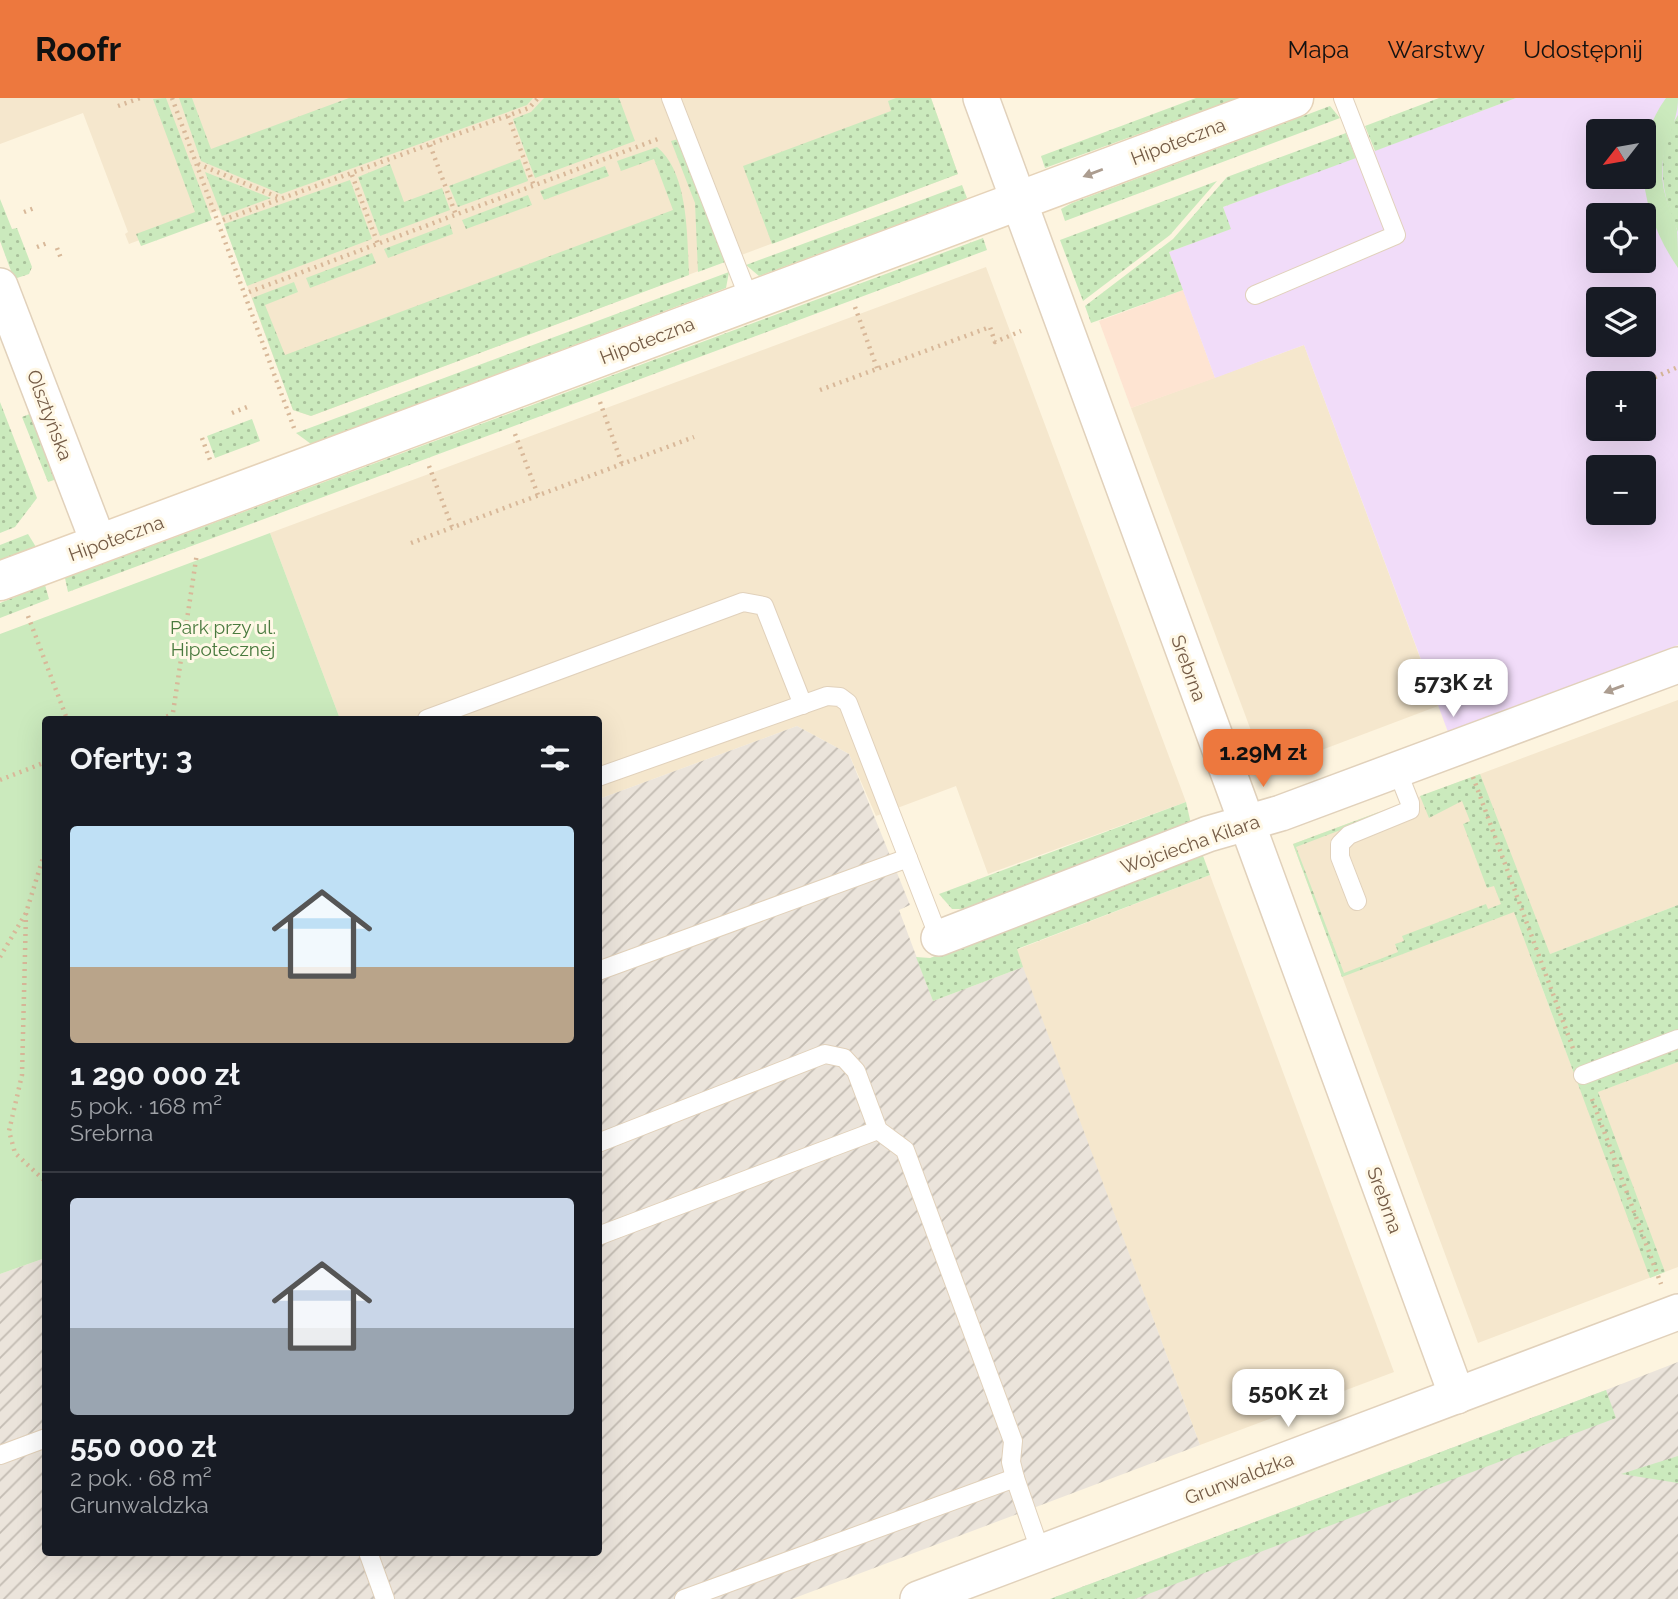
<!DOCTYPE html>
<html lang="pl">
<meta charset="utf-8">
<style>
:root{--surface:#171b24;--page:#242831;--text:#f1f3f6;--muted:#9ea1a6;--line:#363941;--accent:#ed783e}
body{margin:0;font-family:Raleway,sans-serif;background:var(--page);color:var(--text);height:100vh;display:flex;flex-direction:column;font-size:26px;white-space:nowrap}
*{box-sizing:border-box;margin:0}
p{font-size:23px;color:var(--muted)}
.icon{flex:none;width:38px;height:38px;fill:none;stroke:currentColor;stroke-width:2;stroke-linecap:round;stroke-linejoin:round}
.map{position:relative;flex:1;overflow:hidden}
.panel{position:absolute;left:42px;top:618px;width:560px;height:840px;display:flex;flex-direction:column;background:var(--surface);border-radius:7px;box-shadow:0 7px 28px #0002}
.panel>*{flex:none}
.needle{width:46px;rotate:239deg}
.fabs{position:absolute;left:1586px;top:21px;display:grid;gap:14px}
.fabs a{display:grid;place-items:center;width:70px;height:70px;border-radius:7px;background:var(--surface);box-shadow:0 7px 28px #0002;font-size:35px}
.price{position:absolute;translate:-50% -60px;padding:0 16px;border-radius:14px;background:#fff;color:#222;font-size:23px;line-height:46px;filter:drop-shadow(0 2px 4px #0008)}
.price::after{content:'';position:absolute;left:50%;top:42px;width:21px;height:16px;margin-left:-10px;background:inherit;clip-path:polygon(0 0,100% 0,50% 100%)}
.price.selected{background:var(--accent);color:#111}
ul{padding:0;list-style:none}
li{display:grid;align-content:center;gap:14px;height:371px;padding:0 28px}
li+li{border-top:2px solid var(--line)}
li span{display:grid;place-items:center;height:217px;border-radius:7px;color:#555}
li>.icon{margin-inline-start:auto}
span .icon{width:126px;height:126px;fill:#fffc;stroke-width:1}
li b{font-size:30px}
h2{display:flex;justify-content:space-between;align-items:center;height:84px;padding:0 28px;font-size:30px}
header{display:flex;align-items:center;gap:42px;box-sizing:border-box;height:98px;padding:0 35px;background:var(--accent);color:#111}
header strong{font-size:33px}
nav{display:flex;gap:38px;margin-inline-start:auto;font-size:24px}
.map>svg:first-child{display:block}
.residential{fill:#f5e7cd}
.commercial{fill:#fee4d2}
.industrial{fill:url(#industrial-furrows)}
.education{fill:#f1dcf9;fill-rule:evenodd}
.grass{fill:url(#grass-dots)}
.park{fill:#cbeabd}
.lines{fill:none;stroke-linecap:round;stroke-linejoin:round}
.lane-casing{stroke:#e1d1bb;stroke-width:20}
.street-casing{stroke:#e1d1bb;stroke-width:38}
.secondary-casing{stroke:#e6d3b9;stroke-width:41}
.path{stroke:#d8b899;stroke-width:4.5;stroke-dasharray:2 5;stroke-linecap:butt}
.lane{stroke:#fff;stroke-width:18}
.street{stroke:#fff;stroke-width:35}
.secondary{stroke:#fff;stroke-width:38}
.oneway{fill:#ac9d90}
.labels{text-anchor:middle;stroke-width:6;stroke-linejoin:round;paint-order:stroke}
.street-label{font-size:19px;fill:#745b46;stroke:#fff8e6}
.park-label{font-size:19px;fill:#497a3e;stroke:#fff8e6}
</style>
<header>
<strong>Roofr</strong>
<nav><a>Mapa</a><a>Warstwy</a><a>Udostępnij</a></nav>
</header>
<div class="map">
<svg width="1678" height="1501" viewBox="0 0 1678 1501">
<defs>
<pattern id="industrial-furrows" width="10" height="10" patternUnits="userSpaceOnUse" patternTransform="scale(1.75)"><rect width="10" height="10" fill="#ebe4db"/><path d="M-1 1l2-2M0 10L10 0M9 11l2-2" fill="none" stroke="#c3bcb3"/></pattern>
<pattern id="grass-dots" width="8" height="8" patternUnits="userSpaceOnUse" patternTransform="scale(1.75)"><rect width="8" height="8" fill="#cbeabd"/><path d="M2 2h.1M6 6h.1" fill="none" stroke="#a9c19b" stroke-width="1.8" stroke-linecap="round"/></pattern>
</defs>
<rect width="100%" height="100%" fill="#fdf4df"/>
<g class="residential">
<polygon points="0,0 931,0 958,76 311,318 293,312 219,112 129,146 125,136 128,134 83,15 0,46"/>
<polygon points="986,169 1186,704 988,776 956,688 876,718 849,656 797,628 599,701 598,621 340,621 270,435"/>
<polygon points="1304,247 1438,608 1266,673 1131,310"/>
<polygon points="1678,602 1678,807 1532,863 1583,999 1678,964 1678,1169 1478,1245 1293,746"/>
<polygon points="1210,777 1394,1274 1200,1347 1016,852"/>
</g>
<polygon class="commercial" points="1183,192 1215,280 1131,310 1099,223"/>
<g class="industrial">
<polygon points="797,628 849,656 910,807 899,812 933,903 1023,869 1200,1347 792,1501 0,1501 0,1176 45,1160 46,1454 598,1454 599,701"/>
<polygon points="1678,1264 1678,1501 1050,1501 1606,1292"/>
</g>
<path class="education" d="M 1516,0 L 1678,0 L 1678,547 L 1448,634 L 1304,247 L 1215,280 L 1169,154 L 1230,131 L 1223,109 ZM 1598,33 L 1643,33 L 1643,79 L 1598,79 ZM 1598,117 L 1643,117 L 1643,163 L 1598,163 ZM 1598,201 L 1643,201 L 1643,247 L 1598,247 ZM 1598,285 L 1643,285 L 1643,331 L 1598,331 ZM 1598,369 L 1643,369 L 1643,415 L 1598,415 Z"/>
<g class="grass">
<polygon points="166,0 212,122 141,148 136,136 195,114 153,1"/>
<polygon points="179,0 192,0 211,51 349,0 533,0 527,7 281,96 201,63"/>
<polygon points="544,0 619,0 635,43 535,80 513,21 531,14"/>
<polygon points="896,0 931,0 958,76 772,146 743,68 891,13 888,3"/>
<polygon points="1196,0 1238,0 1045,70 1041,58"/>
<polygon points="1439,0 1516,0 1375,53 1365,28"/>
<polygon points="1330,8 1340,20 1065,123 1061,111 1072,105"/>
<path d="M 1678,17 L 1678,134 C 1661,97 1654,53 1678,17 Z"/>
<polygon points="1346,35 1356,60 1223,109 1231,131 1169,154 1183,192 1091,225 1085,208 1173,141 1227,79"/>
<polygon points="678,41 725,164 698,174 695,105 671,43"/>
<path d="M 657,49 C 689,75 687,139 689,177 L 311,318 L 293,312 L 252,200 L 294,184 L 298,194 L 265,207 L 285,257 L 673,112 L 654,61 L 621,73 L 617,63 Z"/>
<polygon points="520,61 528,83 458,109 449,88"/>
<polygon points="390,66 404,104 442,90 450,112 380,138 358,79"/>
<polygon points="605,68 609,78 544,102 540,93"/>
<polygon points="205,74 271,100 222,118"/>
<polygon points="350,82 372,141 247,188 224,126"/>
<polygon points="1217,83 1170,137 1083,203 1060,142"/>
<polygon points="962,87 967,100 964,102 759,178 746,167"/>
<polygon points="528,97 532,107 466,131 462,122"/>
<polygon points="0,101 12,131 17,130 32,169 29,176 14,181 0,143"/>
<polygon points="450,126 453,136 388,160 384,151"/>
<polygon points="983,140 987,152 68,494 65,480"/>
<polygon points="372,155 376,165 310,190 306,180"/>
<polygon points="729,174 726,190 311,346 296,335"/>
<polygon points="0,304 37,400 15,429 0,435"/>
<polygon points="32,315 57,381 48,384 22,319"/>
<polygon points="252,321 260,343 215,360 207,338"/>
<polygon points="28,436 36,449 0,462 0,447"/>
<polygon points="45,487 49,501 0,520 0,505"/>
<polygon points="1480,676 1550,856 1678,807 1678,964 1598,994 1665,1174 1650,1180 1514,814 1342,879 1293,746 1379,714 1380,717 1296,749 1344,875 1398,854 1395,846 1404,843 1402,838 1486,806 1488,811 1501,806 1494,788 1487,790 1463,726 1470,723 1462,703 1429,720 1420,698"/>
<polygon points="1186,704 1191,726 969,811 952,811 939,796"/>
<polygon points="1202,755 1210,777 1017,851 1023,869 933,903 916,859 930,860"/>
<polygon points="1606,1292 1616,1320 1135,1501 1050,1501"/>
<polygon points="1678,1358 1678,1385 1621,1376"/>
</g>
<g class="park">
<path d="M 1666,0 L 1678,0 C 1678,26 1662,47 1662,74 C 1662,96 1671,112 1677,132 C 1678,143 1678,158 1678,170 C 1643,119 1627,53 1666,0 Z"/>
<polygon points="270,435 340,621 46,621 45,1160 0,1176 0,536"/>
</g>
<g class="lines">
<defs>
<g id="lane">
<polyline points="671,0 750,203"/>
<polyline points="1255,197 1396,137 1343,0"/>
<polyline points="427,621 743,504 764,508 803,607"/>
<polyline points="598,679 827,598 840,599 848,605 908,760"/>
<polyline points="1357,803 1340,759 1340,746 1349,737 1410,712 1410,705 1397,672"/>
<polyline points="598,873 908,760 939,840"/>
<polyline points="1583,977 1678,941"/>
<polyline points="598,1045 825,956 844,960 856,973 878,1032 905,1052 1013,1343 1011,1364 1015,1380"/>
<polyline points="598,1138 878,1032"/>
<polyline points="0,1357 46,1340"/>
<polyline points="368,1454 385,1501"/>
<polyline points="684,1501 1015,1380 1041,1455"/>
</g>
<g id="street">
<polyline points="981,0 1457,1298"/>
<polyline points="0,188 99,446"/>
<polyline points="939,840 1208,736 1281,715 1678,567"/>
<polyline points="918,1501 1678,1214"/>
</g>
<polyline id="secondary" points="0,483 1294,0"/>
</defs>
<use href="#lane" class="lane-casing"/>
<use href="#street" class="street-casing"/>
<use href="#secondary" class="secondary-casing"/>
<g class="path">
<polyline points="172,0 294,330"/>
<polyline points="118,8 140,0"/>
<polyline points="508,18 534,88"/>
<polyline points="430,47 456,117"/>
<polyline points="198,66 280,100"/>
<polyline points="352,77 378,146"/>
<polyline points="24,114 37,109"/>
<polyline points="223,122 529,10 538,0"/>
<polyline points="37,149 50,144"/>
<polyline points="57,150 62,163"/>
<polyline points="249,194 658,41"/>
<polyline points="855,209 877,270"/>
<polyline points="1642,285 1678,269"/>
<polyline points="820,292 990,229 995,244 1021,233"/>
<polyline points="600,304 622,366"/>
<polyline points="232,315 247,309"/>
<polyline points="515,336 538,397"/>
<polyline points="202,340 210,362"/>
<polyline points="429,368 452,429"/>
<polyline points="411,445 694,339"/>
<polyline points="28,518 67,621"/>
<polyline points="160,621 173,616"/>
<polyline points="172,621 197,455"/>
<polyline points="1473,679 1574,953"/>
<polyline points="0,682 46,664"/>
<polyline points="26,815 22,977 9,1033 15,1055 46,1084"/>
<polyline points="0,859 26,815 46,750"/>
<polyline points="1592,1001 1661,1186"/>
</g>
<use href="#lane" class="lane"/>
<use href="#street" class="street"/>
<use href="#secondary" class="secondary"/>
</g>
<defs><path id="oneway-solid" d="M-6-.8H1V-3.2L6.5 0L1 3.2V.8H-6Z" transform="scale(1.75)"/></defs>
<g class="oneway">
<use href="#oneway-solid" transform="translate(1093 75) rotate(159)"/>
<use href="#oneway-solid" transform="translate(1614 591) rotate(160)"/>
</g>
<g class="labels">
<g class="street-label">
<text transform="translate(1178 43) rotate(-21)" y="7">Hipoteczna</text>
<text transform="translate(647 242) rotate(-21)" y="7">Hipoteczna</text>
<text transform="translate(50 317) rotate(69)" y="7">Olsztyńska</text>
<text transform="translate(116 440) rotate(-20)" y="7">Hipoteczna</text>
<text transform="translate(1189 570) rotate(70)" y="7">Srebrna</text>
<text transform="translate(1190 746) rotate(-19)" y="7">Wojciecha Kilara</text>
<text transform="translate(1385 1102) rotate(70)" y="7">Srebrna</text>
<text transform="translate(1239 1380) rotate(-21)" y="7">Grunwaldzka</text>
</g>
<g class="park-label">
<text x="223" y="536">Park przy ul.<tspan x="223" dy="22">Hipotecznej</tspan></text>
</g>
</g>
</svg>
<div class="fabs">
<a><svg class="needle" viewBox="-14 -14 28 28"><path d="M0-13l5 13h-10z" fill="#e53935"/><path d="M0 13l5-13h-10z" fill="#9ea1a6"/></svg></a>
<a><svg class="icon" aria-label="locate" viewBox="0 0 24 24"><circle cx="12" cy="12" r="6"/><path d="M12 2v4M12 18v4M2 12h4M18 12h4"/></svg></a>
<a><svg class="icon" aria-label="layers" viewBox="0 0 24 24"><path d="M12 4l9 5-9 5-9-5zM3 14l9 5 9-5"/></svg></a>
<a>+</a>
<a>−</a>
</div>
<b class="price" style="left:1453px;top:621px">573K zł</b>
<b class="price selected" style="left:1263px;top:691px">1.29M zł</b>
<b class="price" style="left:1288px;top:1331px">550K zł</b>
<section class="panel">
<h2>Oferty: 3<svg class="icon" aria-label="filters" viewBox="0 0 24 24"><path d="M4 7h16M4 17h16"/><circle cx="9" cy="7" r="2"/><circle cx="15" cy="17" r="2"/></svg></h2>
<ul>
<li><span style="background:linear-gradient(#bfe0f5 65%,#b9a48a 0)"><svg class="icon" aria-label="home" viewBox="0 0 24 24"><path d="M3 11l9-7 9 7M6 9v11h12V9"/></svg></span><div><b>1 290 000 zł</b><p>5 pok. · 168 m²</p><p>Srebrna</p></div></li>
<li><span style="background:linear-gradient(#c9d6e8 60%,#9aa5b1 0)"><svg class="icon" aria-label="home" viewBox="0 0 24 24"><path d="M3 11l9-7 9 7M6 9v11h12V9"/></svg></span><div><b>550 000 zł</b><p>2 pok. · 68 m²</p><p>Grunwaldzka</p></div></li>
</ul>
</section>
</div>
